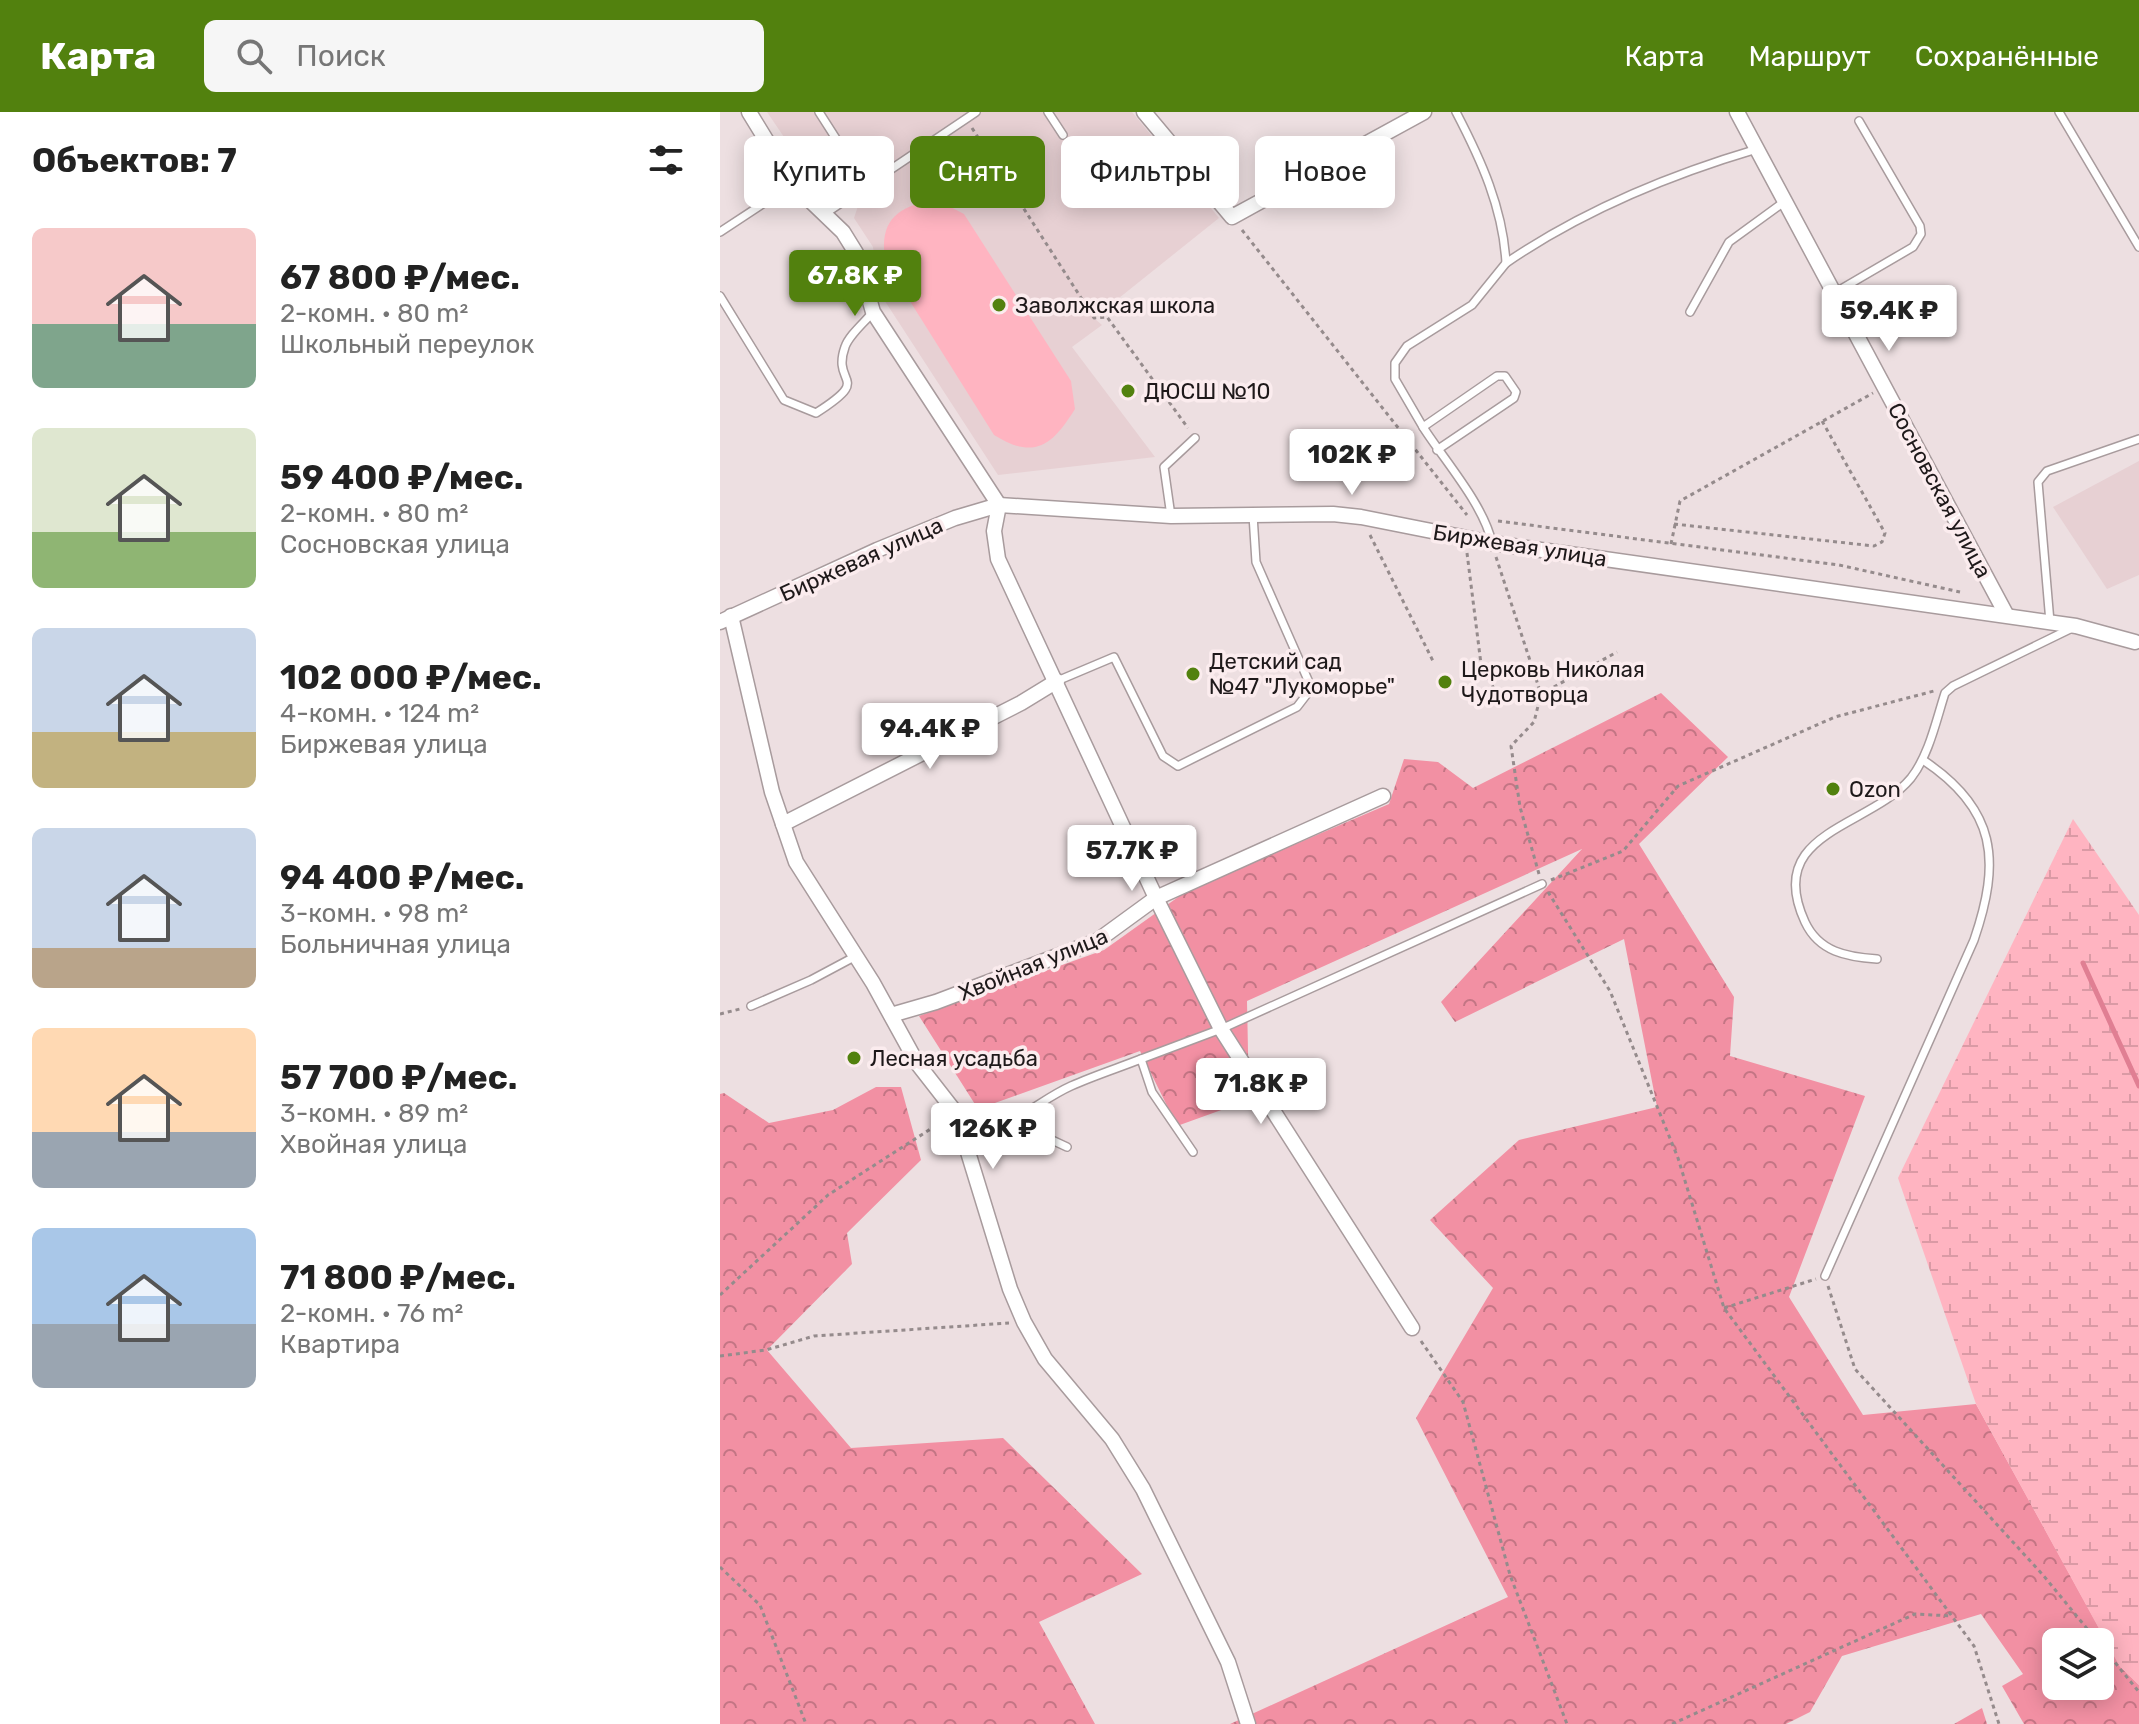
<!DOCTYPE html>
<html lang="ru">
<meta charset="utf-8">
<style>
:root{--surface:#fff;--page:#f6f6f6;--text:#222;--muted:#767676;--accent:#52810e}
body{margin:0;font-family:Rubik,sans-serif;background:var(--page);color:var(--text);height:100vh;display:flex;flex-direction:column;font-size:30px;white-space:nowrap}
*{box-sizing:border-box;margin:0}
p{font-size:26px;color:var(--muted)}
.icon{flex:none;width:44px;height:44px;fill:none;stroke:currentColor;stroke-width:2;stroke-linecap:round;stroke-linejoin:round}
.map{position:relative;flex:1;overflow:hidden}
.panel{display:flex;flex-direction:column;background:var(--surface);width:720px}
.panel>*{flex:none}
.guide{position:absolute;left:24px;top:24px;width:760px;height:72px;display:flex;gap:16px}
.fabs{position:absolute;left:1322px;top:1516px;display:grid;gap:16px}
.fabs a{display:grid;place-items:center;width:72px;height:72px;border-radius:12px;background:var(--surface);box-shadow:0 4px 20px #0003;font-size:40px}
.price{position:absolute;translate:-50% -68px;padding:0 18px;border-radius:8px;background:#fff;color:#222;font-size:26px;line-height:52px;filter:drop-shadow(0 2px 4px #0008)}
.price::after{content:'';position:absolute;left:50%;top:48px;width:24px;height:18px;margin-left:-12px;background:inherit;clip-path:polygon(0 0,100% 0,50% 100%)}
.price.on{background:var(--accent);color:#fff}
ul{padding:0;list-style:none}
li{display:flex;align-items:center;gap:24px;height:200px;padding:0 32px}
li span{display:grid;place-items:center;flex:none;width:224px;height:160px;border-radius:12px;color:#555}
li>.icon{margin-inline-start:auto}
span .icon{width:96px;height:96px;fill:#fffc;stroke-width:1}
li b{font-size:34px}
h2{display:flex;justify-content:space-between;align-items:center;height:96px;padding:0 32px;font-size:34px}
.pill{padding:0 28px;border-radius:12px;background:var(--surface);box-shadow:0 4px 20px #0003;font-size:28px;line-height:72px}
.pill.on{background:var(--accent);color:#fff}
header{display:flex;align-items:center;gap:48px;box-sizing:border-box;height:112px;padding:0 40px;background:var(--accent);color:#fff}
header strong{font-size:38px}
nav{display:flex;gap:44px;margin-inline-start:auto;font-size:28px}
.search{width:560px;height:72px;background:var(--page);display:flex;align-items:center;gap:20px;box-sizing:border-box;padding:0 28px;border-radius:12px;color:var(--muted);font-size:30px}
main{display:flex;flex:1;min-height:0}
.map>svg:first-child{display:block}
.built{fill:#e7d0d3}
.forest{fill:url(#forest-crowns);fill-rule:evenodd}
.wetland{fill:url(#wetland-marsh)}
.green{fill:#ffb4c1}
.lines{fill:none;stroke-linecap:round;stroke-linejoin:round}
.stream{stroke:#e07f93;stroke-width:5}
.service-casing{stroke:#a89b9d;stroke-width:10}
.minor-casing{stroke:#a89b9d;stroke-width:17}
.path{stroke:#958b8c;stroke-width:3;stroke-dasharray:4 4;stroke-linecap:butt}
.service{stroke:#fff;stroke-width:7}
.minor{stroke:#fff;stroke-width:14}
.poi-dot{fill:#52810e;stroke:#fbecee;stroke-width:3}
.labels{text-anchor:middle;stroke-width:7;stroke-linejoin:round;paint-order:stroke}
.poi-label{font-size:22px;fill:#1e191a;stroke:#fbecee;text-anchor:start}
.street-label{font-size:22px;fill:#1e191a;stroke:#fbecee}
</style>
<header>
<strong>Карта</strong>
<div class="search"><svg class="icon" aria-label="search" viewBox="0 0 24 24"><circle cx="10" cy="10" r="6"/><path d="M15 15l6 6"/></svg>Поиск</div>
<nav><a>Карта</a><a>Маршрут</a><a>Сохранённые</a></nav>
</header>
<main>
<section class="panel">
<h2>Объектов: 7<svg class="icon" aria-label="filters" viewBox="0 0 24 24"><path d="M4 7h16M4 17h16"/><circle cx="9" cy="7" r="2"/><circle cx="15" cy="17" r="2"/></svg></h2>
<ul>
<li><span style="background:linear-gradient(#f6c9c9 60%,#7fa58c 0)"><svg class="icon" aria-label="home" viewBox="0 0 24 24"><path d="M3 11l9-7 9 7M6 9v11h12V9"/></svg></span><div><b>67 800 ₽/мес.</b><p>2-комн. · 80 m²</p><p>Школьный переулок</p></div></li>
<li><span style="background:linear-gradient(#dfe7d0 65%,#8fb573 0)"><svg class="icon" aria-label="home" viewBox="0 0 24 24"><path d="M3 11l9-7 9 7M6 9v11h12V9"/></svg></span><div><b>59 400 ₽/мес.</b><p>2-комн. · 80 m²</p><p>Сосновская улица</p></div></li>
<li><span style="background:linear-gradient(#c9d6e8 65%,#c2b280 0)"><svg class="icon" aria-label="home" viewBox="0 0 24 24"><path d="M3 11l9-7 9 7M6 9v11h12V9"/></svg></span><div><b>102 000 ₽/мес.</b><p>4-комн. · 124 m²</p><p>Биржевая улица</p></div></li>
<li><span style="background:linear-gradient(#c9d6e8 75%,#b9a48a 0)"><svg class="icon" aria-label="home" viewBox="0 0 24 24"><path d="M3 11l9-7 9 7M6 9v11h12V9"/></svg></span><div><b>94 400 ₽/мес.</b><p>3-комн. · 98 m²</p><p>Больничная улица</p></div></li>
<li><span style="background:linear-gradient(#ffd9b3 65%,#9aa5b1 0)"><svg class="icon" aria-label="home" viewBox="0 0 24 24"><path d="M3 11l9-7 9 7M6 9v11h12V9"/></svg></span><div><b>57 700 ₽/мес.</b><p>3-комн. · 89 m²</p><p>Хвойная улица</p></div></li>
<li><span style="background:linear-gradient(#a9c7e8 60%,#9aa5b1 0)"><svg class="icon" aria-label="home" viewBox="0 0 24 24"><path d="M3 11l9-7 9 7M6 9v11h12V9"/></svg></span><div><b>71 800 ₽/мес.</b><p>2-комн. · 76 m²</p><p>Квартира</p></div></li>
</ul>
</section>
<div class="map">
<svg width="1419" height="1612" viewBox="0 0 1419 1612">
<defs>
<pattern id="forest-crowns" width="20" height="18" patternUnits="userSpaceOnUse" patternTransform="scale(2)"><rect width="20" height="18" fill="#f290a3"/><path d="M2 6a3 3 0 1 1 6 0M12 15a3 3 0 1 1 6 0" fill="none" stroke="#c37584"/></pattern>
<pattern id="wetland-marsh" width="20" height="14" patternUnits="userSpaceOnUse" patternTransform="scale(2)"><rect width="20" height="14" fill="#ffb4c1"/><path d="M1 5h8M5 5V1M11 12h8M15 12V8" fill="none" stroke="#da9aa5"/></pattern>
</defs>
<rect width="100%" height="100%" fill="#eddfe1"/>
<g class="built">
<polygon points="47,0 412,0 499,106 374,206 382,213 352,235 435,345 278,363 159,180 153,135 134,106 140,88 123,75 106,87"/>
<polygon points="1419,349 1419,463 1387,477 1333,395"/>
</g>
<g class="forest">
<path d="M 941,581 L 1008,645 L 919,732 L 1014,885 L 1010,944 L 1145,984 L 1069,1185 L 1143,1303 L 1256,1292 L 1400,1554 L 1419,1573 L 1419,1612 L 1304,1612 L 1282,1574 L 1303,1562 L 1261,1502 L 1122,1544 L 1090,1600 L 1066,1612 L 510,1612 L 788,1485 L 696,1306 L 773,1176 L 710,1108 L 799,1028 L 937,995 L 904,827 L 735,910 L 721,890 L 862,737 L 527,889 L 529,988 L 457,1014 L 420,939 L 258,997 L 199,904 L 384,838 L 468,778 L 669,692 L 684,647 L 718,650 L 753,676 ZM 1336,1530 L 1380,1530 L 1380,1574 L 1336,1574 Z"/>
<polygon points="156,975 181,975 201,1048 127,1121 132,1152 47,1238 131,1336 283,1326 422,1462 319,1510 375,1612 0,1612 0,982 4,981 49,1011 113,998"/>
<polygon points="1262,1596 1267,1612 1234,1612"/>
</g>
<polygon class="wetland" points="1353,707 1419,803 1419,1573 1400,1555 1256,1292 1178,1066"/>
<path class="green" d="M 217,88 L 244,102 L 351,269 L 355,297 C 332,334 314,348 274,323 L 166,151 C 157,109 178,93 217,88 Z"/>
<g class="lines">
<polyline class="stream" points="1363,851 1419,974"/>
<defs>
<g id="service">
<polyline points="99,0 145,72"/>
<polyline points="328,0 343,23"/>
<polyline points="1339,0 1419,135"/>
<polyline points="106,101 256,0"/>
<polyline points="0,120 73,72"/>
<path d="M 786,151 C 862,99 949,63 1037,37"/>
<polyline points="1116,180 1193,135 1201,122 1200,114 1139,9"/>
<path d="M 0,184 L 64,288 L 96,301 C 154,264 111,274 125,235 C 129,223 144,211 153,200"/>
<polyline points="970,200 1009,130 1064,90"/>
<path d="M 703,315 L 675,267 L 675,251 L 687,234 L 752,193 L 786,151 C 783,96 761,48 736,0"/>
<path d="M 717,338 L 794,286 L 796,280 L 785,264 L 777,264 L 703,315 C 724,348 764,393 772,431"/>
<polyline points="451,404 444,355 475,326"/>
<polyline points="1330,510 1318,370 1327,359 1419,327"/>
<polyline points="337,569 394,545 443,644 458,654 577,595 587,582 588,568 536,450 533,403"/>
<path d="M 1157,847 C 1127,845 1099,840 1085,810 C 1043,719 1150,716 1191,666 C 1209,643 1216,609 1225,581 L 1233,574 L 1350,517"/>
<polyline points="31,894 91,868 136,844"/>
<polyline points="421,947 501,917 822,772"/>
<path d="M 238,1002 C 291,1026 307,994 351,974 C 373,964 398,956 421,947 L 432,980 L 473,1040"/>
<polyline points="291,1009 347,1035"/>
<path d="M 1105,1164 L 1254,828 C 1281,749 1277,697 1203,648"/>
</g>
<g id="minor">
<polyline points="29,0 73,72 123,120 136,141 153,200 279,393 274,419 278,447 436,786 501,917 692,1216"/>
<polyline points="424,0 512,105 704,0"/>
<polyline points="1017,0 1286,502"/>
<polyline points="11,504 52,680 76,750 153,871 197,951 236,1001 290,1177 304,1210 325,1247 392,1327 423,1377 508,1550 528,1612"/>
<polyline points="0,510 157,438 235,406 279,393 451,404 613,402 641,405 772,431 1356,514 1415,530"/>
<polyline points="63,712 301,591 337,569"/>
<polyline points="171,903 216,890 377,829 436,786 663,684"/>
</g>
</defs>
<use href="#service" class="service-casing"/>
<use href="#minor" class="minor-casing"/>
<g class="path">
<polyline points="252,16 374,206 387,205 468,316"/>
<polyline points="522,118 747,403"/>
<polyline points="778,409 1119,453 1240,480"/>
<polyline points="954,412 1154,434 1162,430 1165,421 1102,309"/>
<polyline points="650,423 713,549"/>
<polyline points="951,432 960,389 1153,281"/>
<polyline points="747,441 761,552 781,590"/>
<polyline points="776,445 821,582"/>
<polyline points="819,762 800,695 791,634 814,610 821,582 897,540"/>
<polyline points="831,768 903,739 958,674 1115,605 1214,579"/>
<polyline points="828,780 890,879 958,1046 1004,1196 1254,1534 1279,1612"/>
<polyline points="0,902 20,897"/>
<polyline points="1108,1174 1135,1257 1323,1463 1378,1530"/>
<polyline points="0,1183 108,1083 223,1009"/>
<polyline points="1004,1196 1096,1167"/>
<polyline points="701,1229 743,1290 790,1463 847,1612"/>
<polyline points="0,1244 46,1238 94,1224 289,1211"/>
<polyline points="0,1455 40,1493 86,1612"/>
<polyline points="1380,1532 1419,1580"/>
<polyline points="952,1612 1195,1502 1232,1504"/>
</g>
<use href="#service" class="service"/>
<use href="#minor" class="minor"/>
</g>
<g class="poi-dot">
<circle cx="279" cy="193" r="8"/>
<circle cx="408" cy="279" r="8"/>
<circle cx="473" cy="562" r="8"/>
<circle cx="725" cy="570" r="8"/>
<circle cx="1113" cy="677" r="8"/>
<circle cx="134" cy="946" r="8"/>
</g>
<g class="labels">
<g class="poi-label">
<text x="295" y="201">Заволжская школа</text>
<text x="424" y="287">ДЮСШ №10</text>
<text x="489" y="557">Детский сад<tspan x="489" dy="25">№47 "Лукоморье"</tspan></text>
<text x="741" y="565">Церковь Николая<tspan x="741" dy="25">Чудотворца</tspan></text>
<text x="1129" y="685">Ozon</text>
<text x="150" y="954">Лесная усадьба</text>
</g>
<g class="street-label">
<text transform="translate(1220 378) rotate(62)" y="8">Сосновская улица</text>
<text transform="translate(800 433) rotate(9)" y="8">Биржевая улица</text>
<text transform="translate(141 447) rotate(-24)" y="8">Биржевая улица</text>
<text transform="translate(313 852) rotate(-22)" y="8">Хвойная улица</text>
</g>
</g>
</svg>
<div class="fabs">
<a><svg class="icon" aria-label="layers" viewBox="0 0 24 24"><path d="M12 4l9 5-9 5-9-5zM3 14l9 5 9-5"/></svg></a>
</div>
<b class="price on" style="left:135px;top:206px">67.8K ₽</b>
<b class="price" style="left:1169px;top:241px">59.4K ₽</b>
<b class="price" style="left:632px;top:385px">102K ₽</b>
<b class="price" style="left:210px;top:659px">94.4K ₽</b>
<b class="price" style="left:412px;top:781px">57.7K ₽</b>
<b class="price" style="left:541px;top:1014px">71.8K ₽</b>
<b class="price" style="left:273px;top:1059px">126K ₽</b>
<div class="guide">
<a class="pill">Купить</a>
<a class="pill on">Снять</a>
<a class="pill">Фильтры</a>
<a class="pill">Новое</a>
</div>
</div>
</main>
